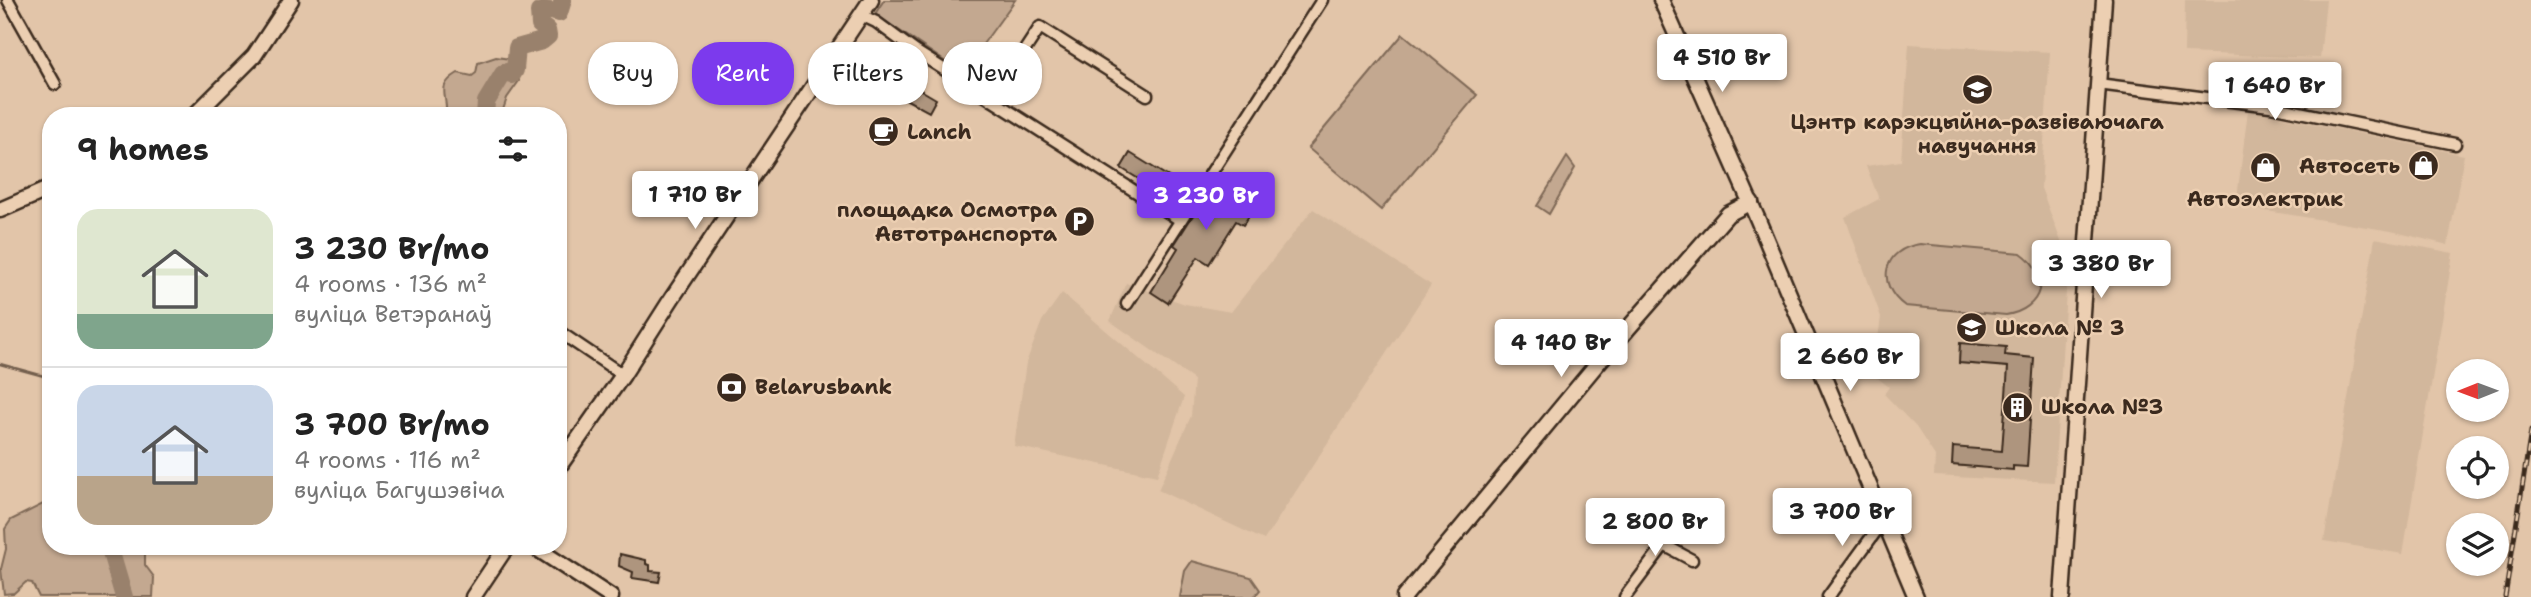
<!DOCTYPE html>
<meta charset="utf-8">
<style>
:root{--surface:#fff;--page:#f6f6f6;--text:#222;--muted:#767676;--line:#e0e0e0;--accent:#7c3aed}
body{margin:0;font-family:"Shantell Sans",sans-serif;background:var(--page);color:var(--text);height:100vh;display:flex;flex-direction:column;font-size:26px;white-space:nowrap}
*{box-sizing:border-box;margin:0}
p{font-size:23px;color:var(--muted)}
.icon{flex:none;width:38px;height:38px;fill:none;stroke:currentColor;stroke-width:2;stroke-linecap:round;stroke-linejoin:round}
.map{position:relative;flex:1;overflow:hidden}
.drawer{position:absolute;left:42px;top:107px;width:525px;height:448px;display:flex;flex-direction:column;background:var(--surface);border-radius:28px;box-shadow:0 2px 5px #0004}
.drawer>*{flex:none}
.hud{position:absolute;left:588px;top:42px;width:665px;height:63px;display:flex;gap:14px}
.needle{width:46px;rotate:269deg}
.controls{position:absolute;left:2446px;top:359px;display:grid;gap:14px}
.controls a{display:grid;place-items:center;width:63px;height:63px;border-radius:50%;background:var(--surface);box-shadow:0 2px 5px #0004;font-size:35px}
.price{position:absolute;translate:-50% -60px;padding:0 16px;border-radius:7px;background:#fff;color:#222;font-size:23px;line-height:46px;filter:drop-shadow(0 2px 4px #0008)}
.price::after{content:'';position:absolute;left:50%;top:42px;width:21px;height:16px;margin-left:-10px;background:inherit;clip-path:polygon(0 0,100% 0,50% 100%)}
.price.selected{background:var(--accent);color:#fff}
ul{padding:0;list-style:none}
li{display:flex;align-items:center;gap:21px;height:175px;padding:0 35px}
li+li{border-top:2px solid var(--line)}
li span{display:grid;place-items:center;flex:none;width:196px;height:140px;border-radius:21px;color:#555}
li>.icon{margin-inline-start:auto}
span .icon{width:84px;height:84px;fill:#fffc;stroke-width:1}
li b{font-size:30px}
h2{display:flex;justify-content:space-between;align-items:center;height:84px;padding:0 35px;font-size:30px}
.chip{padding:0 24px;border-radius:28px;background:var(--surface);box-shadow:0 2px 5px #0004;font-size:24px;line-height:63px}
.chip.selected{background:var(--accent);color:#fff}
.map>svg:first-child{display:block}
.built{fill:#d2b79c}
.green{fill:#c3a890;stroke:#7f6957;stroke-width:2}
.lines{fill:none;stroke-linecap:round;stroke-linejoin:round}
.stream{stroke:#735e4d;stroke-width:2.5}
.river{stroke:#99816c;stroke-width:18}
.building{fill:#ae957e;stroke:#3b2a1e;stroke-width:2}
.street-casing{stroke:#3b2a1e;stroke-width:15}
.secondary-casing{stroke:#3b2a1e;stroke-width:19}
.street{stroke:#eccfb2;stroke-width:10}
.secondary{stroke:#eccfb2;stroke-width:14}
.rail-casing{stroke:#3b2a1e;stroke-width:5}
.rail{stroke:#eccfb2;stroke-width:2.5;stroke-dasharray:8;stroke-linecap:butt}
.labels{text-anchor:middle;stroke-width:5;stroke-linejoin:round;paint-order:stroke}
.poi-label{font-size:21px;font-weight:bold;fill:#3b2a1e;stroke:#eccfb2;text-anchor:start}
</style>
<div class="map">
<svg width="2531" height="597" viewBox="0 0 2531 597">
<rect width="100%" height="100%" fill="#e2c5a9"/>
<filter id="ink" filterUnits="userSpaceOnUse"><feTurbulence type="fractalNoise" baseFrequency=".0143" numOctaves="2"/><feDisplacementMap in="SourceGraphic" scale="14" xChannelSelector="R" yChannelSelector="G"/><feConvolveMatrix kernelMatrix="1 2 1 2 8 2 1 2 1" color-interpolation-filters="sRGB"/></filter>
<g filter="url(#ink)">
<g class="built">
<polygon points="2185,0 2326,0 2320,58 2184,53"/>
<polygon points="1909,44 2050,52 2041,188 2068,260 2054,482 1934,476 1935,456 1916,427 1884,394 1889,387 1865,368 1876,353 1881,317 1845,217 1879,199 1866,166 1901,161"/>
<polygon points="2248,110 2464,155 2448,245 2391,231 2236,206"/>
<polygon points="1313,209 1431,285 1264,540 1158,490 1191,416 1194,380 1110,321 1126,283 1185,304 1231,312"/>
<polygon points="2375,238 2453,253 2403,554 2324,541"/>
<polygon points="1062,293 1184,397 1157,476 1014,446 1026,363 1042,321"/>
</g>
<g class="green">
<polygon points="884,0 1015,0 962,73 875,14"/>
<polygon points="1403,34 1477,95 1381,210 1308,148"/>
<path d="M 496,57 L 510,59 L 519,71 L 519,81 L 507,98 L 502,113 L 499,116 L 446,115 C 448,94 435,87 458,73 L 472,76 L 476,73 L 478,63 Z"/>
<polygon points="1567,157 1575,168 1549,214 1537,206"/>
<path d="M 1920,244 L 2021,253 C 2052,275 2043,309 2006,315 L 1905,306 C 1875,284 1883,249 1920,244 Z"/>
<polygon points="51,500 51,546 145,546 145,565 154,577 153,597 39,597 32,583 26,582 14,593 4,594 1,569 6,549 5,529 11,520"/>
<polygon points="1192,561 1251,577 1260,590 1254,597 1180,597 1185,571"/>
</g>
<g class="lines">
<polyline class="stream" points="0,364 51,378"/>
<g class="river">
<polyline points="485,116 486,102 503,74 506,72 512,75 515,70 517,48 542,41 548,36 547,30 540,25 539,12 546,10 559,13 563,0"/>
<polyline points="109,546 124,597"/>
</g>
</g>
<g class="building">
<polygon points="904,80 936,99 929,112 896,94"/>
<polygon points="1130,153 1172,179 1163,194 1121,168"/>
<polygon points="1220,173 1260,199 1243,225 1236,221 1209,264 1198,257 1168,303 1151,292 1178,248 1174,245"/>
<polygon points="1960,343 2006,347 2005,355 2034,358 2027,467 2013,466 2013,470 1952,465 1953,447 2002,451 2008,367 1959,363"/>
<polygon points="620,554 646,560 646,564 650,565 650,571 661,572 659,582 632,578 633,572 619,566"/>
</g>
<g class="lines">
<defs>
<g id="street">
<polyline points="8,0 55,84"/>
<polyline points="861,15 876,22 915,51 1180,220"/>
<polyline points="2098,84 2270,106 2455,144"/>
<polyline points="992,100 1040,27 1147,95"/>
<polyline points="1127,304 1322,0"/>
<polyline points="558,331 623,375"/>
<polyline points="1641,525 1664,545 1692,560"/>
<polyline points="1625,597 1664,545"/>
<polyline points="1828,597 1884,520"/>
</g>
<g id="secondary">
<polyline points="1661,0 1758,220 1916,597"/>
<polyline points="194,116 254,56 291,0"/>
<polyline points="0,210 51,188"/>
<polyline points="558,468 623,375 672,298 871,0"/>
<polyline points="533,546 611,597"/>
<polyline points="473,597 507,546"/>
<polyline points="1404,597 1597,364 1728,214 1751,202"/>
<polyline points="2062,597 2104,0"/>
</g>
</defs>
<use href="#street" class="street-casing"/>
<use href="#secondary" class="secondary-casing"/>
<use href="#street" class="street"/>
<use href="#secondary" class="secondary"/>
<defs>
<polyline id="rail" points="2505,597 2531,431"/>
</defs>
<use href="#rail" class="rail-casing"/>
<use href="#rail" class="rail"/>
</g>
</g>
<defs>
<symbol id="school-disc" viewBox="-11 -11 22 22"><circle r="9.5" fill="#3b2a1e" stroke="#eccfb2"/><path d="M0-5L7-2L0 1L-7-2ZM-4 1L0 2.5L4 1V4Q0 6-4 4Z" fill="#fff"/></symbol>
<symbol id="cafe-disc" viewBox="-11 -11 22 22"><circle r="9.5" fill="#3b2a1e" stroke="#eccfb2"/><path d="M-5.5-4.5H6V0H3Q3 3.5 0 3.5H-2.5Q-5.5 3.5-5.5 0ZM3-3.2v2h1.7v-2ZM-6 4.5H4V6H-6Z" fill="#fff"/></symbol>
<symbol id="shop-disc" viewBox="-11 -11 22 22"><circle r="9.5" fill="#3b2a1e" stroke="#eccfb2"/><path d="M-5-2.5h2.3a2.7 3.5 0 0 1 5.4 0H5L5.5 6h-11ZM-1.5-2.5h3a1.5 2.3 0 0 0-3 0Z" fill="#fff"/></symbol>
<symbol id="parking-disc" viewBox="-11 -11 22 22"><circle r="9.5" fill="#3b2a1e" stroke="#eccfb2"/><path d="M-3.5-5.5H1a3.5 3.5 0 0 1 0 7H-1V5.5H-3.5ZM-1-3.4V-.6H.8a1.4 1.4 0 0 0 0-2.8Z" fill="#fff"/></symbol>
<symbol id="bank-disc" viewBox="-11 -11 22 22"><circle r="9.5" fill="#3b2a1e" stroke="#eccfb2"/><path d="M-6-4H6V4H-6ZM0-2.3a2.3 2.3 0 1 0 0 4.6a2.3 2.3 0 1 0 0-4.6Z" fill="#fff"/></symbol>
<symbol id="building-disc" viewBox="-11 -11 22 22"><circle r="9.5" fill="#3b2a1e" stroke="#eccfb2"/><path d="M-4-6H4V6H1V3H-1V6H-4ZM-2.5-4.3h1.7v1.8h-1.7ZM.8-4.3h1.7v1.8H.8ZM-2.5-1h1.7V.8h-1.7ZM.8-1h1.7V.8H.8Z" fill="#fff"/></symbol>
</defs>
<g fill-rule="evenodd">
<use href="#school-disc" x="1960" y="72" width="35" height="35"/>
<use href="#cafe-disc" x="866" y="114" width="35" height="35"/>
<use href="#shop-disc" x="2406" y="148" width="35" height="35"/>
<use href="#shop-disc" x="2248" y="150" width="35" height="35"/>
<use href="#parking-disc" x="1062" y="204" width="35" height="35"/>
<use href="#school-disc" x="1954" y="310" width="35" height="35"/>
<use href="#bank-disc" x="714" y="370" width="35" height="35"/>
<use href="#building-disc" x="2000" y="390" width="35" height="35"/>
</g>
<g class="labels">
<g class="poi-label">
<text x="1977" y="129" text-anchor="middle">Цэнтр карэкцыйна-развіваючага<tspan x="1977" dy="24">навучання</tspan></text>
<text x="907" y="139">Lanch</text>
<text x="2400" y="173" text-anchor="end">Автосеть</text>
<text x="2265" y="206" text-anchor="middle">Автоэлектрик</text>
<text x="1057" y="217" text-anchor="end">площадка Осмотра<tspan x="1057" dy="24">Автотранспорта</tspan></text>
<text x="1995" y="335">Школа № 3</text>
<text x="755" y="394">Belarusbank</text>
<text x="2041" y="414">Школа №3</text>
</g>
</g>
</svg>
<div class="controls">
<a><svg class="needle" viewBox="-14 -14 28 28"><path d="M0-13l5 13h-10z" fill="#e53935"/><path d="M0 13l5-13h-10z" fill="#767676"/></svg></a>
<a><svg class="icon" aria-label="locate" viewBox="0 0 24 24"><circle cx="12" cy="12" r="6"/><path d="M12 2v4M12 18v4M2 12h4M18 12h4"/></svg></a>
<a><svg class="icon" aria-label="layers" viewBox="0 0 24 24"><path d="M12 4l9 5-9 5-9-5zM3 14l9 5 9-5"/></svg></a>
</div>
<b class="price" style="left:1722px;top:94px">4 510 Br</b>
<b class="price" style="left:2275px;top:122px">1 640 Br</b>
<b class="price" style="left:695px;top:231px">1 710 Br</b>
<b class="price selected" style="left:1206px;top:232px">3 230 Br</b>
<b class="price" style="left:2101px;top:300px">3 380 Br</b>
<b class="price" style="left:1561px;top:379px">4 140 Br</b>
<b class="price" style="left:1850px;top:393px">2 660 Br</b>
<b class="price" style="left:1842px;top:548px">3 700 Br</b>
<b class="price" style="left:1655px;top:558px">2 800 Br</b>
<div class="hud">
<a class="chip">Buy</a>
<a class="chip selected">Rent</a>
<a class="chip">Filters</a>
<a class="chip">New</a>
</div>
<section class="drawer">
<h2>9 homes<svg class="icon" aria-label="filters" viewBox="0 0 24 24"><path d="M4 7h16M4 17h16"/><circle cx="9" cy="7" r="2"/><circle cx="15" cy="17" r="2"/></svg></h2>
<ul>
<li><span style="background:linear-gradient(#dfe7d0 75%,#7fa58c 0)"><svg class="icon" aria-label="home" viewBox="0 0 24 24"><path d="M3 11l9-7 9 7M6 9v11h12V9"/></svg></span><div><b>3 230 Br/mo</b><p>4 rooms · 136 m²</p><p>вуліца Ветэранаў</p></div></li>
<li><span style="background:linear-gradient(#c9d6e8 65%,#b9a48a 0)"><svg class="icon" aria-label="home" viewBox="0 0 24 24"><path d="M3 11l9-7 9 7M6 9v11h12V9"/></svg></span><div><b>3 700 Br/mo</b><p>4 rooms · 116 m²</p><p>вуліца Багушэвіча</p></div></li>
</ul>
</section>
</div>
